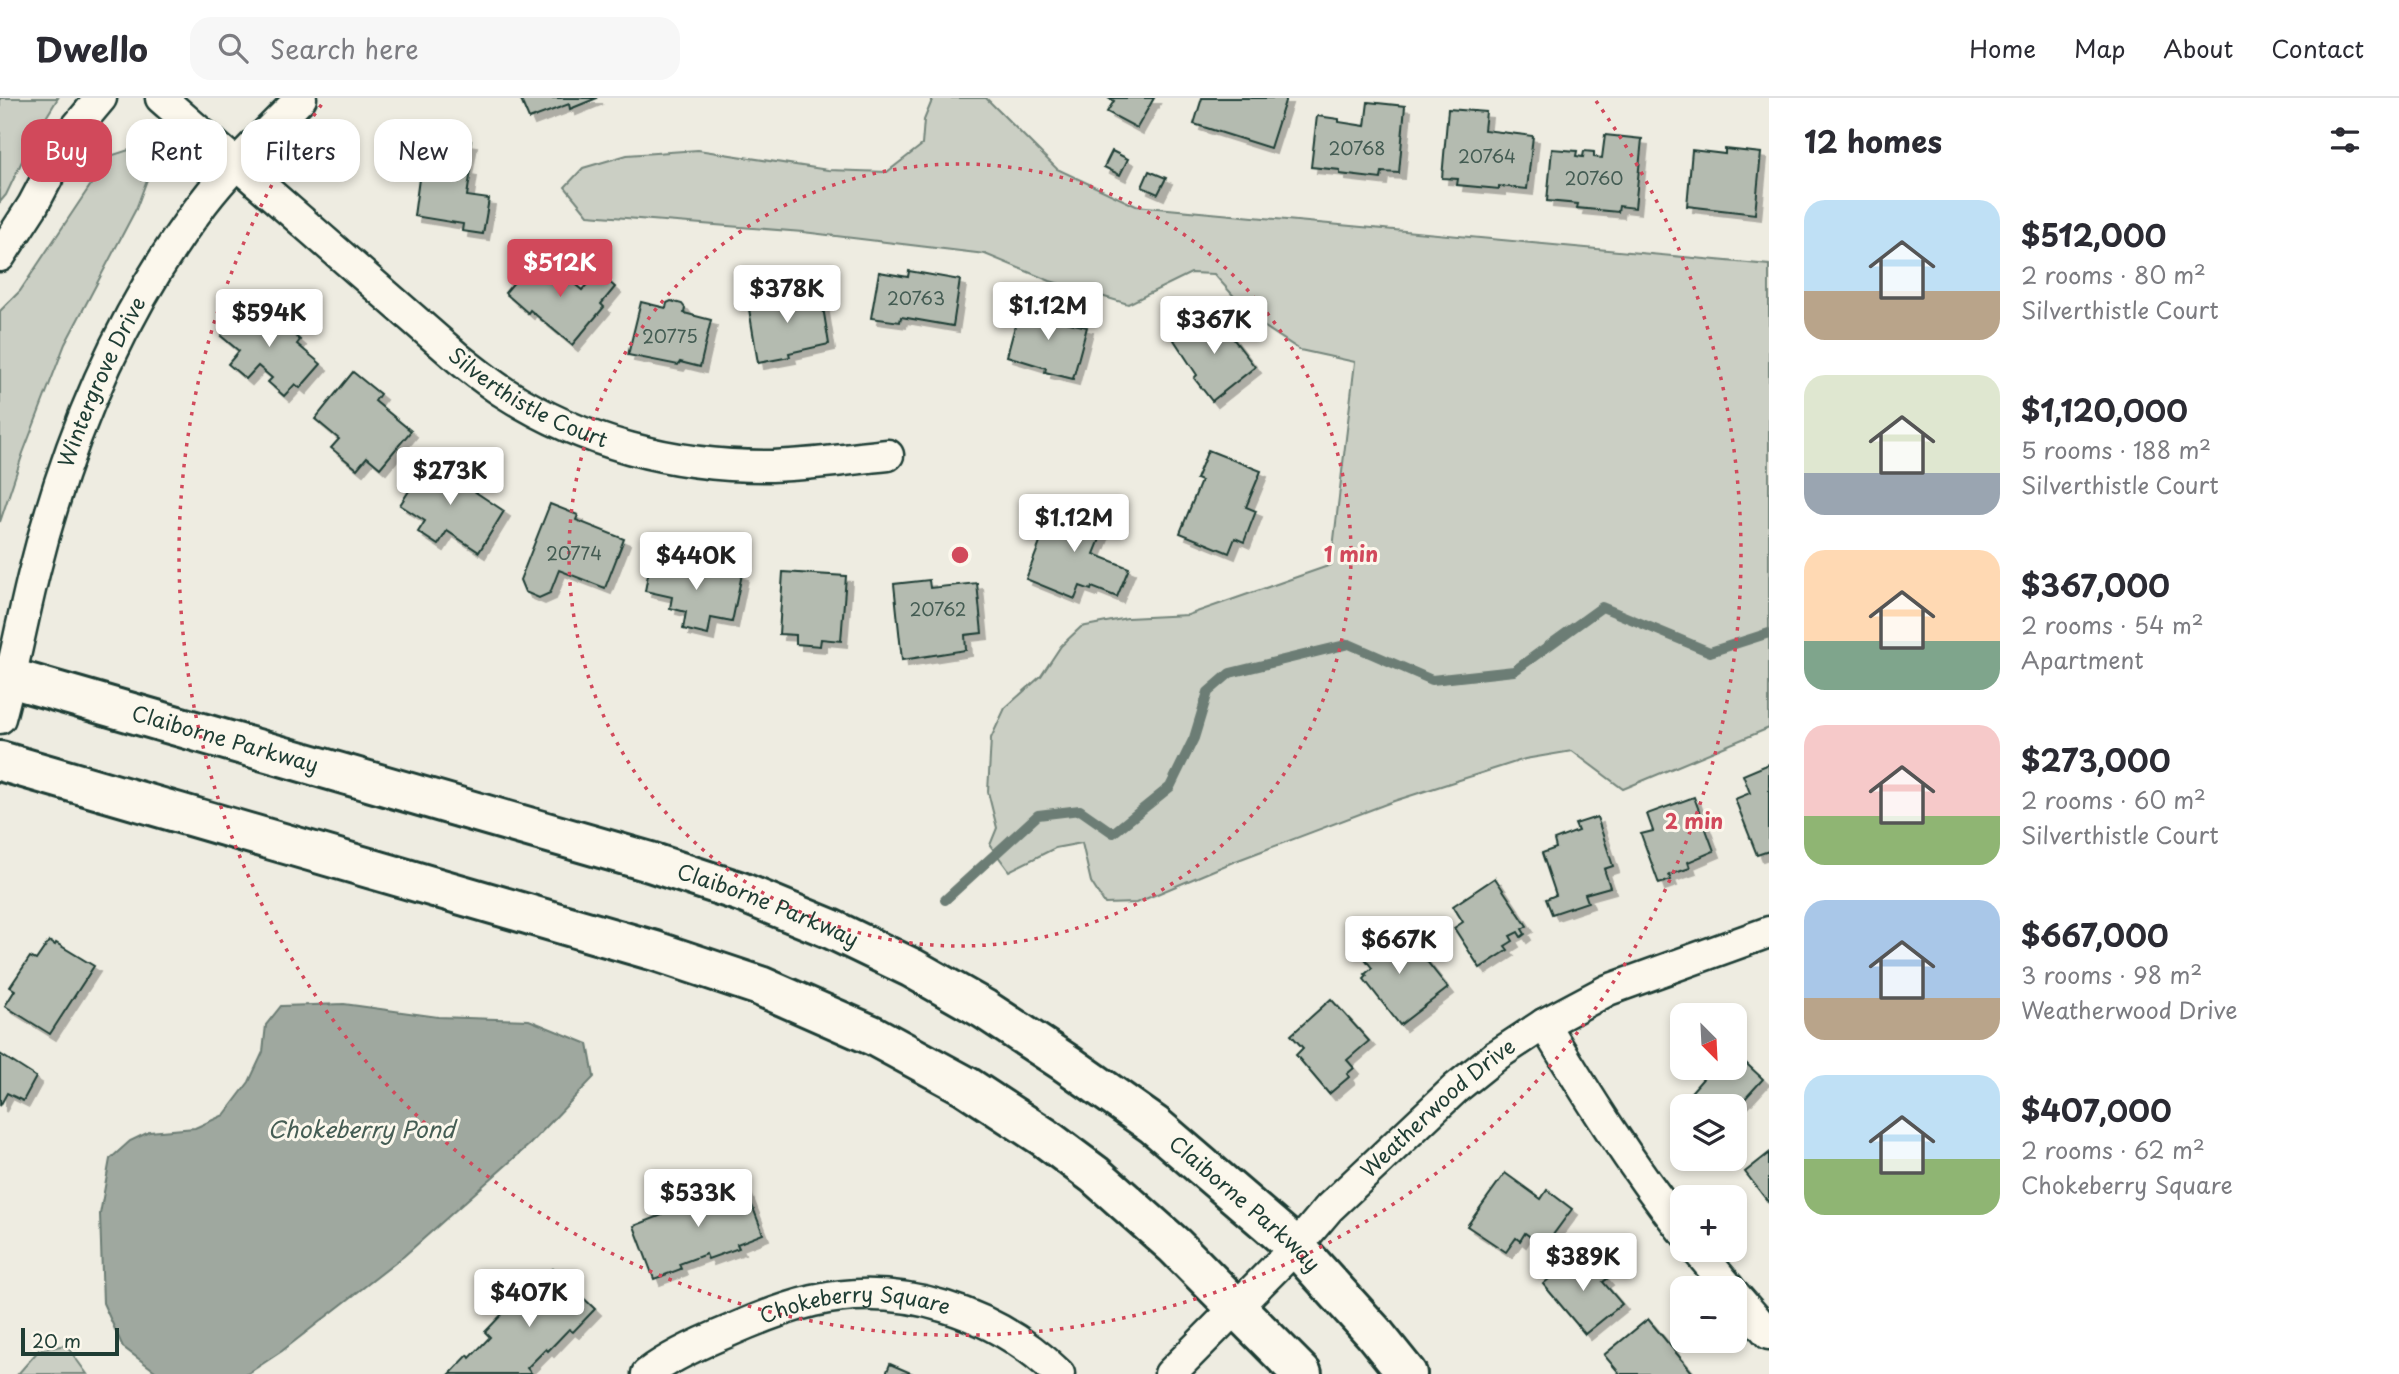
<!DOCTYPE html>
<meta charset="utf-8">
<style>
:root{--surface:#fff;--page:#f7f7f7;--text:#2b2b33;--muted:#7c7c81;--line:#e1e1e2;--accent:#d1495b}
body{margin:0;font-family:"Playpen Sans",sans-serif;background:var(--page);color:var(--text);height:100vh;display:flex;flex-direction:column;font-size:26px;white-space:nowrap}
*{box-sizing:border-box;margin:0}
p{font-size:23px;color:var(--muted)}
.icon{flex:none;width:38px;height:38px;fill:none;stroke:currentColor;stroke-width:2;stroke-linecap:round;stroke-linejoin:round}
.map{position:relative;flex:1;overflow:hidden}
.sheet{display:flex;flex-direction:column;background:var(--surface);width:630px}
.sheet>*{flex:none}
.hud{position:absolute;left:21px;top:21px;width:665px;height:63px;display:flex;gap:14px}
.needle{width:46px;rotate:156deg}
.buttons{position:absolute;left:1670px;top:905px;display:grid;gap:14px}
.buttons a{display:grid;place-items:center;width:77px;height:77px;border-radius:14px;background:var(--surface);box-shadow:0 4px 10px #0003;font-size:35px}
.scale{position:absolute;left:21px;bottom:18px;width:98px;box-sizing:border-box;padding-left:7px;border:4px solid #1f3d34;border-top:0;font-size:19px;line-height:24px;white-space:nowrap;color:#1f3d34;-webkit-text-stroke:5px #fbf7ec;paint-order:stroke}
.price{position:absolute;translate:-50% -60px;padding:0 16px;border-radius:7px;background:#fff;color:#222;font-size:23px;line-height:46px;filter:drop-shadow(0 2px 4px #0008)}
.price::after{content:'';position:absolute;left:50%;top:42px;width:21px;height:16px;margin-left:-10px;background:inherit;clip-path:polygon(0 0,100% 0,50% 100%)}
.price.current{background:var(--accent);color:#fff}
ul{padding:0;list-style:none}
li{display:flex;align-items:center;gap:21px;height:175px;padding:0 35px}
li span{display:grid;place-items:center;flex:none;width:196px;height:140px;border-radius:21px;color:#555}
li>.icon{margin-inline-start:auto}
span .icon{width:84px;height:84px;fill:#fffc;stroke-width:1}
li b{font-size:30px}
h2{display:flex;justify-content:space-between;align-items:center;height:84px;padding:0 35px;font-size:30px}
.tag{padding:0 24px;border-radius:21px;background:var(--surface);box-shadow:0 4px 10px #0003;font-size:24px;line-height:63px}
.tag.current{background:var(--accent);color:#fff}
header{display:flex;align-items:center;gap:42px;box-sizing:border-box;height:98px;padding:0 35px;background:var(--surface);border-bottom:2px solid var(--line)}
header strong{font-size:33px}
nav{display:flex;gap:38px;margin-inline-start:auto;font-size:24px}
.search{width:490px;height:63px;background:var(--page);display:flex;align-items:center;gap:18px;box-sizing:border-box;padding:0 24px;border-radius:21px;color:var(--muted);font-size:26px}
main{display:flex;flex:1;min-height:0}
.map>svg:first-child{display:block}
.green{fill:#cbcfc4;stroke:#75867c;stroke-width:2}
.water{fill:#9fa89f;stroke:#6c7d74;stroke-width:2}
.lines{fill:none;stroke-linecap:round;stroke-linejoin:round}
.stream{stroke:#6c7d74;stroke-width:10}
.building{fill:#b4bbb0;stroke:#1f3d34;stroke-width:2;filter:url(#shadow)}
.street-casing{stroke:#1f3d34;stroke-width:35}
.secondary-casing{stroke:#1f3d34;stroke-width:44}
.street{stroke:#fbf7ec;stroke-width:30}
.secondary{stroke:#fbf7ec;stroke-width:38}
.ring{fill:none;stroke:#d1495b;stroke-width:3.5;stroke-dasharray:3.5 7}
.labels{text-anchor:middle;stroke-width:6;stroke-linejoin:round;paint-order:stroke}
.number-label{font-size:18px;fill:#445c53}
.street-label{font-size:21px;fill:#1f3d34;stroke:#fbf7ec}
.water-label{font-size:23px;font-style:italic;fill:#455d54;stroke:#fbf7ec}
.centre{fill:#d1495b;stroke:#fbf7ec;stroke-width:3.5}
.ring-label{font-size:21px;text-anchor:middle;font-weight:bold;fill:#d1495b;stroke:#fbf7ec;stroke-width:6;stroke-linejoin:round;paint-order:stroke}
</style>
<header>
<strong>Dwello</strong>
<div class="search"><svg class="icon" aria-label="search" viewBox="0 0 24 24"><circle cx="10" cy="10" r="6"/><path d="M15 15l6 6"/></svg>Search here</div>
<nav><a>Home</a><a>Map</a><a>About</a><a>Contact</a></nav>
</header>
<main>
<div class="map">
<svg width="1769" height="1276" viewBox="0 0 1769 1276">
<defs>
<filter id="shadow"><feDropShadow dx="6" dy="6" stdDeviation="0" flood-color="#0004"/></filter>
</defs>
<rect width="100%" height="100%" fill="#eeece1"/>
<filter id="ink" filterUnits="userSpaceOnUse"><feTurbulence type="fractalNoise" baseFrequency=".0143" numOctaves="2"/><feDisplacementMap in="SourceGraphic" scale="14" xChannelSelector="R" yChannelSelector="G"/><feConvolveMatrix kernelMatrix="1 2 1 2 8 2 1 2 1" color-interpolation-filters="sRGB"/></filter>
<g filter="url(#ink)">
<g class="green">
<polygon points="0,0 58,0 31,44 6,97 0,104"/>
<polygon points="933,0 986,0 1057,71 1136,108 1769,167 1769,630 1623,691 1572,653 1525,661 1394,703 1233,764 1136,805 1105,806 1091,784 1082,745 1055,750 1009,773 990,747 997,730 988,694 991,640 1005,610 1041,578 1061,548 1081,529 1127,520 1188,517 1331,467 1355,264 1300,252 1256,223 1214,176 1191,175 1128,206 1050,183 985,156 803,134 588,117 565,89 583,70 627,57 698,52 828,72 887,74 922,47 924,22"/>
<polygon points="141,48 148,79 136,111 65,246 23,355 0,424 0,213 20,193 110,58"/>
<polygon points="66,1247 87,1276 18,1276 39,1252"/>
</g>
<polygon class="water" points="344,906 438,919 529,922 588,946 594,979 530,1046 404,1158 282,1253 247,1276 159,1276 123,1249 103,1205 100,1116 110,1061 130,1043 149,1034 195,1030 224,1017 249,984 263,954 266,927 281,908"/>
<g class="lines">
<polyline class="stream" points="945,802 1038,717 1080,712 1113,735 1170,689 1194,640 1208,594 1230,575 1349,546 1432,582 1514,573 1602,509 1710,554 1769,535"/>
</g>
<g class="building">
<polygon points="520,0 597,0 570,11 569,6 529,21"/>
<polygon points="1108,0 1154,0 1137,30 1107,14 1114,3"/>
<polygon points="1202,0 1286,0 1270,50 1194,26"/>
<polygon points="1368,4 1405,8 1399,75 1382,74 1381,81 1340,76 1340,72 1311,69 1317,18 1339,21 1339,24 1365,28"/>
<polygon points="1448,11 1486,14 1484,32 1533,38 1527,91 1499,88 1499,91 1457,87 1458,81 1442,80"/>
<polygon points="425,36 471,43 466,71 471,72 467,98 489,101 483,136 462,133 463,126 414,118"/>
<polygon points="1605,37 1642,41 1635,110 1619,108 1618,114 1577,110 1578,106 1547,103 1552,51 1577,53 1576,58 1583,59 1584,53 1594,54 1594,59 1602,60"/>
<polygon points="1725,51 1761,55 1755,116 1687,108 1692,52 1725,56"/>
<polygon points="1112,53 1128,61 1120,77 1104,69"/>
<polygon points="1149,73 1166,80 1158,96 1142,89"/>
<polygon points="535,159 557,178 560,174 582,192 598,174 615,189 601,206 604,209 572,247 530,212 528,215 505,195"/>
<polygon points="909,173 960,182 953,228 901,219 900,224 871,220 879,174 908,179"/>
<polygon points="787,195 793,199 793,202 821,197 829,246 789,255 790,259 758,265 748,205 753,200"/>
<polygon points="252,201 300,242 297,246 321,266 300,290 295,286 284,298 268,284 272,280 258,268 246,281 228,266 239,253 221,238"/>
<polygon points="671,203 682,206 685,210 684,215 711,222 700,269 680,264 678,267 628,257 641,204 666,210 667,205"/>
<polygon points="1050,210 1059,212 1062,218 1061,223 1087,229 1073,281 1045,274 1046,270 1007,258 1019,213 1041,218 1043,211"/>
<polygon points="1212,213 1255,269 1212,303 1194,280 1197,277 1174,242"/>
<polygon points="353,274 380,296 375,303 411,333 380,370 367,359 357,371 331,350 339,341 315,321"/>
<polygon points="1208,352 1261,373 1246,409 1256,413 1244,444 1235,440 1229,455 1180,435 1201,383 1196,381"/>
<polygon points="432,357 460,375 456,381 504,413 479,454 447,433 438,447 418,434 425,423 400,407"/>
<polygon points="1055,400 1108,421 1094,456 1129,470 1117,499 1092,489 1091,492 1080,488 1075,501 1026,481 1046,429 1044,428"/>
<polygon points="550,406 578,417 576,422 624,441 605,490 559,472 550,495 539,500 525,494 520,482"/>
<polygon points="651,460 681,467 682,464 742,476 732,524 711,520 708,537 683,531 686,514 670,510 672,499 645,493"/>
<polygon points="783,474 846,478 841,543 821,541 820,548 796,546 796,537 779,536"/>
<polygon points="929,482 930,490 977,485 982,535 965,537 966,552 902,562 894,486"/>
<polygon points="1769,666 1769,753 1757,757 1735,701 1750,695 1743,677"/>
<polygon points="1694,699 1714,753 1688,764 1690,770 1669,777 1671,782 1659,786 1641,736 1653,733 1647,716"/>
<polygon points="1597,719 1613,768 1604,771 1610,789 1585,796 1588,804 1552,816 1546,801 1556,797 1542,755 1556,750 1554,742 1578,733 1575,726"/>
<polygon points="1495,780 1527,828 1522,831 1525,836 1521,839 1518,834 1510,838 1513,843 1505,848 1508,852 1480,870 1454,830 1463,824 1453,808"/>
<polygon points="1372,829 1393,855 1410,842 1448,890 1400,927 1364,881 1367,878 1365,876 1372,870 1352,844"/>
<polygon points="49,843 55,847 56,845 94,868 50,936 5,908 15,892 10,889 30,859 36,862"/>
<polygon points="1331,901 1369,943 1347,962 1354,970 1347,976 1349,979 1329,996 1296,957 1303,950 1291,937"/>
<polygon points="1734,954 1763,981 1734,1013 1734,1008 1695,1008 1686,1000 1708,975 1703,970 1734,970"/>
<polygon points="0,956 36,979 23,1003 7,995 0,1008"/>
<polygon points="1769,1055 1769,1105 1745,1074"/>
<polygon points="1505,1075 1541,1101 1547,1092 1572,1111 1544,1149 1525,1135 1520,1143 1516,1140 1506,1154 1467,1128"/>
<polygon points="742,1081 763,1136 737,1146 739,1150 708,1161 706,1156 679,1166 681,1171 654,1181 634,1128 662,1117 659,1111 688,1100 691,1108 719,1097 716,1091"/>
<polygon points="1582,1153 1607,1181 1603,1184 1622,1206 1585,1236 1543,1186"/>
<polygon points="553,1171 595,1211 573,1234 569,1231 548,1253 546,1251 527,1270 532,1276 450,1276 468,1257 470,1260 490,1239 485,1234 505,1213 508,1215"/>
<polygon points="1648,1221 1692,1274 1690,1276 1620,1276 1604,1257"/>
<polygon points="890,1266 913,1276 886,1276"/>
</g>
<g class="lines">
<defs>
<g id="street">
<path id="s1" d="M 161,0 L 458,260 C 473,272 489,285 505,295 C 583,345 673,368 765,368 C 805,368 847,361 888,357"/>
<polyline points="0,158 33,107 70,37 101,0"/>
<path id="s2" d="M 0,620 C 13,572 22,523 34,475 C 67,342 120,214 203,105 C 232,67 268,34 301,0"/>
<path d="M 1544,926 C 1587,997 1630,1066 1682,1132"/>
<polyline points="1697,1152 1729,1190"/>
<polyline points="1734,1196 1769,1236"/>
<path id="s3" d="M 647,1276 C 671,1258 700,1245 727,1234 C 754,1222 784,1210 813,1203 C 901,1183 995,1214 1059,1276"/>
<path id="s4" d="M 1170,1276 L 1296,1149 L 1329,1110 L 1456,990 L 1497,957 L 1544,926 L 1608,892 L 1769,834"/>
</g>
<g id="secondary">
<path id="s5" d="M 0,577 L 650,764 L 741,794 L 831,831 L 912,870 L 984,911 L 1066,965 L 1154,1027 L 1296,1149 L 1374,1235 L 1407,1276"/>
<polyline points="0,663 655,853 760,888 874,938 966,988 1044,1039 1095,1077 1175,1148 1302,1276"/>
</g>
</defs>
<use href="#street" class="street-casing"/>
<use href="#secondary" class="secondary-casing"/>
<use href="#street" class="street"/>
<use href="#secondary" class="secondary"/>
</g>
</g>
<g class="ring">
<circle cx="960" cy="457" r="391"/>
<path d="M1596 3A781 781 0 1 1 324 3"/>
</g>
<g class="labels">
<g class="number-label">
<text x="1357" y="57">20768</text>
<text x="1487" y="65">20764</text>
<text x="1594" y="87">20760</text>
<text x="916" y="207">20763</text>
<text x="670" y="245">20775</text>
<text x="574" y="462">20774</text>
<text x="938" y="518">20762</text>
</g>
<g class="street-label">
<text dy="7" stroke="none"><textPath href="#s2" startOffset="352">Wintergrove Drive</textPath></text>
<text dy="7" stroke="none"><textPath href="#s1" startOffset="476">Silverthistle Court</textPath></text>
<text dy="7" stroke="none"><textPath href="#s5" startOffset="234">Claiborne Parkway</textPath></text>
<text dy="7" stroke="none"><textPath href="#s5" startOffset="802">Claiborne Parkway</textPath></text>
<text dy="7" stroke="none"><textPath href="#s4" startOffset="378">Weatherwood Drive</textPath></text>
<text dy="7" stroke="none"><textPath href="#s5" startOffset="1368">Claiborne Parkway</textPath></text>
<text dy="7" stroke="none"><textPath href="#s3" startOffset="224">Chokeberry Square</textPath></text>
</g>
<g class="water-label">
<text x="361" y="1040">Chokeberry Pond</text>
</g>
</g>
<circle cx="960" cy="457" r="10" class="centre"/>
<g class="ring-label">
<text x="1351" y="464">1 min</text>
<text x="1694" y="731">2 min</text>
</g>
</svg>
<div class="buttons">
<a><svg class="needle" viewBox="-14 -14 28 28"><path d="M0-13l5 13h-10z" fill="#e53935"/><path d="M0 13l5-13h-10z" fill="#7c7c81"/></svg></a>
<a><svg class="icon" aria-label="layers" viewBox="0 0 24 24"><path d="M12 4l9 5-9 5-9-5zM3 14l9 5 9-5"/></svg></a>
<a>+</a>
<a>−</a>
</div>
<div class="scale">20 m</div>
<b class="price current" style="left:560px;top:201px">$512K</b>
<b class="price" style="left:787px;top:227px">$378K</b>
<b class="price" style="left:1048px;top:244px">$1.12M</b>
<b class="price" style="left:269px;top:251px">$594K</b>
<b class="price" style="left:1214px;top:258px">$367K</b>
<b class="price" style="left:450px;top:409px">$273K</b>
<b class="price" style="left:1074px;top:456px">$1.12M</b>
<b class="price" style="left:696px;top:494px">$440K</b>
<b class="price" style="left:1399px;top:878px">$667K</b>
<b class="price" style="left:698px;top:1131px">$533K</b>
<b class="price" style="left:1583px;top:1195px">$389K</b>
<b class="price" style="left:529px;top:1231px">$407K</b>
<div class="hud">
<a class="tag current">Buy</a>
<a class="tag">Rent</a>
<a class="tag">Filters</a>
<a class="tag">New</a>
</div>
</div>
<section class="sheet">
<h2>12 homes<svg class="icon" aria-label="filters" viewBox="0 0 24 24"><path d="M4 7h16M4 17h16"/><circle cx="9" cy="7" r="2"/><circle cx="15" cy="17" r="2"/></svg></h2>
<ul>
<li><span style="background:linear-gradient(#bfe0f5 65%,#b9a48a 0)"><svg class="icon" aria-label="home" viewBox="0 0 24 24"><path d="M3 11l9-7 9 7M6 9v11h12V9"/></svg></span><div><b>$512,000</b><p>2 rooms · 80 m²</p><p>Silverthistle Court</p></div></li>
<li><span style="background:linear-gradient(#dfe7d0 70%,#9aa5b1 0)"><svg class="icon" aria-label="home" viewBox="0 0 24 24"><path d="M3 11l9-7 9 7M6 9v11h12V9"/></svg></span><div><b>$1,120,000</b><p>5 rooms · 188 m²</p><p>Silverthistle Court</p></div></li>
<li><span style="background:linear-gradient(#ffd9b3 65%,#7fa58c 0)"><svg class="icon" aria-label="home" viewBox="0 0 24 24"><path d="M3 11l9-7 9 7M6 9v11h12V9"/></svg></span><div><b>$367,000</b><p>2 rooms · 54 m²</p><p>Apartment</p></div></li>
<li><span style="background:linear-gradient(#f6c9c9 65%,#8fb573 0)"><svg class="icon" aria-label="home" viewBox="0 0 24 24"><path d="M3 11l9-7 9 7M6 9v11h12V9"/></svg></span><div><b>$273,000</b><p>2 rooms · 60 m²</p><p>Silverthistle Court</p></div></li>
<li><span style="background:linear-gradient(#a9c7e8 70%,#b9a48a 0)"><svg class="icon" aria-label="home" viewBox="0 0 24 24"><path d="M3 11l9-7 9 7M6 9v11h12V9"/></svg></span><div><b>$667,000</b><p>3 rooms · 98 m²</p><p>Weatherwood Drive</p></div></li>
<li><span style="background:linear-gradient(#bfe0f5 60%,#8fb573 0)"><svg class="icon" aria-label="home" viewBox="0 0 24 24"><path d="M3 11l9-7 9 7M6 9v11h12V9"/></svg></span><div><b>$407,000</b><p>2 rooms · 62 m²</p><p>Chokeberry Square</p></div></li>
</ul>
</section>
</main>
